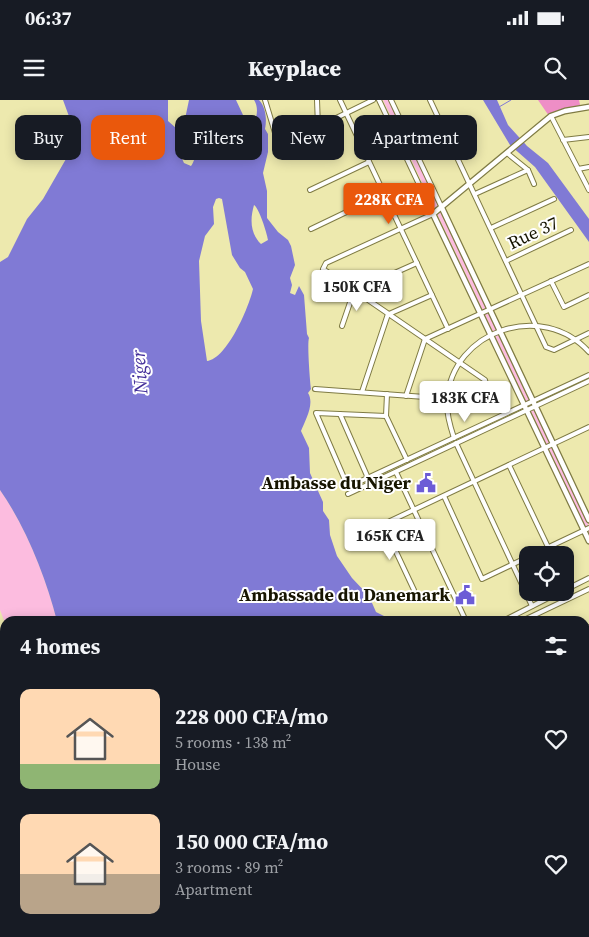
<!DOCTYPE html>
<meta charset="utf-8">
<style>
:root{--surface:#171b24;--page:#20242c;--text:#f1f3f6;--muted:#9ea1a6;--accent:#ea580c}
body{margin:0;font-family:"Source Serif 4",serif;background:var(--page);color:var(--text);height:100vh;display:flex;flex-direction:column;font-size:19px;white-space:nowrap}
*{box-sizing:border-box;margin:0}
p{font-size:16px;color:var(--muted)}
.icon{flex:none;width:28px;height:28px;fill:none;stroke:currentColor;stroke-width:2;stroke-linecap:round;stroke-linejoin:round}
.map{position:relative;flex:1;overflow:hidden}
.side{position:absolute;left:0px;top:516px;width:590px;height:321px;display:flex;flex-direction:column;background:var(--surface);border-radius:15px 15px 0 0;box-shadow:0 2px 12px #0003}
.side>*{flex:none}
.banner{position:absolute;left:15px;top:15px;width:560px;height:45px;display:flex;gap:10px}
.tools{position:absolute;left:519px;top:446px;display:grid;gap:10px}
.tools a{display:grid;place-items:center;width:55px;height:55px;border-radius:10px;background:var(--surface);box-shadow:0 2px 12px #0003;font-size:25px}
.price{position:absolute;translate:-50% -42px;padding:0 11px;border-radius:5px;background:#fff;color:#222;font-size:16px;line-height:32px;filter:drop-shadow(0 1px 2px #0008)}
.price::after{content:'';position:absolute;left:50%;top:30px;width:15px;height:11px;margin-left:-8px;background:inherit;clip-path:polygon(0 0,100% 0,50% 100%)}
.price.current{background:var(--accent);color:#fff}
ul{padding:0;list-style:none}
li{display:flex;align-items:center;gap:15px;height:125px;padding:0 20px}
li span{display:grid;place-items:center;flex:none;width:140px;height:100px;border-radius:10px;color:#555}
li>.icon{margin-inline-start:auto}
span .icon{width:60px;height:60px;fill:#fffc;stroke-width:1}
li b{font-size:21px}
h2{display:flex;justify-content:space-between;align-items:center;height:60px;padding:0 20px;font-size:21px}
.chip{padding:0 18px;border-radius:10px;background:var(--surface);box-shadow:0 2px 12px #0003;font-size:18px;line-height:45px}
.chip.current{background:var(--accent);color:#fff}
.status{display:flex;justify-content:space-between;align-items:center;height:35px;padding:0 25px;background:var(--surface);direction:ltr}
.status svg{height:14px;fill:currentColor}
header{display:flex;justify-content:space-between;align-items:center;height:65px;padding:0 20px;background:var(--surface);font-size:22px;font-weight:800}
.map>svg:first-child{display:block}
.green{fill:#fcbcdf}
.forest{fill:#ee8ec6}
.water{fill:#807ad5;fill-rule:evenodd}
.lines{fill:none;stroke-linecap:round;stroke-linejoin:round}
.stream{stroke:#807ad5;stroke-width:1}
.minor-casing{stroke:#7f7b44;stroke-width:6}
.tertiary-casing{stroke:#7f7b44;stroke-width:7}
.minor{stroke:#fff;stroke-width:4}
.tertiary{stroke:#fff;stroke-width:4.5}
.labels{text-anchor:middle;stroke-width:4;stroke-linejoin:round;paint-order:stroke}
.street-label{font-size:18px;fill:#171501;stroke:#fff}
.poi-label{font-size:18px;font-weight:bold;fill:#171501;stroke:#fff;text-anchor:end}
.water-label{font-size:19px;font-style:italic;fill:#442f9a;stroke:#fff}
</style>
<div class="status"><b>06:37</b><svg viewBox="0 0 49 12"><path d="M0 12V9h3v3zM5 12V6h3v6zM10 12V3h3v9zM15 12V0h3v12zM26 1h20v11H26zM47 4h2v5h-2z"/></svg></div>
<header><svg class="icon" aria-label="menu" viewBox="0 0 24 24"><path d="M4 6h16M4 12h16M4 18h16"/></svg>Keyplace<svg class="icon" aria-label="search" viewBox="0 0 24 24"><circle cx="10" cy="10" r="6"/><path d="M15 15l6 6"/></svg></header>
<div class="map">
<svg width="589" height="837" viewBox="0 0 589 837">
<rect width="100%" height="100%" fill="#ede9ae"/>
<g class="green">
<polygon points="383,0 389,0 589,426 589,434"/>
<path d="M 0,390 C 26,427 46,478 57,521 L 5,523 L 0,510 Z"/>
<polygon points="5,602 5,651 0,650 0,603"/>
</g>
<polygon class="forest" points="538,0 579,0 580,5 549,16"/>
<g class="water">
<path d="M 63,0 L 168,0 L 168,21 L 176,28 L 179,28 L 185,19 L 189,0 L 236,0 L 250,30 C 256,22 260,9 254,0 L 259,0 C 266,7 267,20 265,29 L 268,34 L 268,52 L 263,73 L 267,91 L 267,118 L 278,132 L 288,140 L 291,146 L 295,165 L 290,178 L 292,185 L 290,193 L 295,195 L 299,186 L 304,195 L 307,234 L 309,238 C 307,243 310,282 311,289 L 308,293 C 315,304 305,321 301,331 L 309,348 L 310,373 L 323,402 L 323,411 L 329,420 L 330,435 L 337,456 L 352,478 L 369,496 L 376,512 L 394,521 L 57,521 C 46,478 26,427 0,390 L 0,162 L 8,157 L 27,119 L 43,99 L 74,45 L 74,30 ZM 188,27 L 194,31 C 195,42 198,57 191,66 L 184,63 C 178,52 177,36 188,27 ZM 219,98 L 222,99 L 232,155 L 240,168 L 245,172 L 253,189 C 249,207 227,259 207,261 L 201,221 L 199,161 L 205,136 L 214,124 L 213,107 L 216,99 ZM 254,105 C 259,108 267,133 268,140 L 261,144 C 250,133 250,119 254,105 Z"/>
<polygon points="483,0 497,0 508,25 527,46 548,63 589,119 589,142 535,67 510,45"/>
<polygon points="585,557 589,558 589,784 585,784"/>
<polygon points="0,679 5,683 5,832 196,832 196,837 0,837"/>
<polygon points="339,833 465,833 462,837 343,837"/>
</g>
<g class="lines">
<polyline class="stream" points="499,7 511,0"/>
<defs>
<g id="minor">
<polyline points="265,0 279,46 373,0"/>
<polyline points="317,0 318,26"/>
<polyline points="340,0 448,229"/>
<polyline points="391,0 442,108"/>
<polyline points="430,0 546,247 554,250 589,233"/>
<polyline points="551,16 589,90"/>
<polyline points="563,40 589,37"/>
<polyline points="507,53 528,70 534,84"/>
<polyline points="578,69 589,67"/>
<polyline points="310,90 369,62"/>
<polyline points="475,94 528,70"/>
<polyline points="491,128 554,99"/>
<polyline points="311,129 384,94"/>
<polyline points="506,161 571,130"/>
<polyline points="551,181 564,207 589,195"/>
<polyline points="389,214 432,195"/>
<polyline points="342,226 354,191 417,163"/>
<polyline points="315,289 480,301 485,298 486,284 485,280 323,169 326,163 433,114 379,0"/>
<polyline points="362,292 388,214"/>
<polyline points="387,294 386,316 407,360"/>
<polyline points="406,296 425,239 589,164"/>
<polyline points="340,314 368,378"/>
<polyline points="386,316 316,313 348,387 589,275"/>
<path d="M 454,338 C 450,326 446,313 447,300 C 452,230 543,200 589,252"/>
<polyline points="456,343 532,506"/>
<polyline points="509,365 548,447"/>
<polyline points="396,372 466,521"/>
<polyline points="348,394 589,281"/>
<polyline points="444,396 482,479 528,457"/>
<polyline points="383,424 414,490"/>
<polyline points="350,440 589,327"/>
<polyline points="532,455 589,428"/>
<polyline points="565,490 589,478"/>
<polyline points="503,521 560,492"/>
<polyline points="522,521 589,489"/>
<polyline points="585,529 589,527"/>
<polyline points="585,553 589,554"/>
</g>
<g id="tertiary">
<polyline points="589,7 565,11 551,16 433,114 589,441"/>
<polyline points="442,108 589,420"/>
</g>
</defs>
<use href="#minor" class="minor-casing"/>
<use href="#tertiary" class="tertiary-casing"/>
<use href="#minor" class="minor"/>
<use href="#tertiary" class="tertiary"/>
</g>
<defs>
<symbol id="civic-bare" viewBox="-9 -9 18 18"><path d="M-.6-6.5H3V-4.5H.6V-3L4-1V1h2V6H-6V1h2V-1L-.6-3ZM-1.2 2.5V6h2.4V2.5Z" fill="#6c5cd6" stroke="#fff" stroke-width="2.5" paint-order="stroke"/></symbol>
</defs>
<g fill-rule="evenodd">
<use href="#civic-bare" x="412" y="369" width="28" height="28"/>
<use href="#civic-bare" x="451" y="481" width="28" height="28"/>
</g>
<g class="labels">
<g class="street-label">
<text transform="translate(533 133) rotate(-25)" y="6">Rue 37</text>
</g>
<g class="poi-label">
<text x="411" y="389">Ambasse du Niger</text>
<text x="450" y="501">Ambassade du Danemark</text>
</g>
<g class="water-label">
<text transform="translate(139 272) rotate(-94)" y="7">Niger</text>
</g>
</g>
</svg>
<div class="tools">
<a><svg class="icon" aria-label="locate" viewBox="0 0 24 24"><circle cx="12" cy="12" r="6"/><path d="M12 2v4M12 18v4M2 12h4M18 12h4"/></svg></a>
</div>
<b class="price current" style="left:389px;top:125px">228K CFA</b>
<b class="price" style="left:357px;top:212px">150K CFA</b>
<b class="price" style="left:465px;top:323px">183K CFA</b>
<b class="price" style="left:390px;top:461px">165K CFA</b>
<div class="banner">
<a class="chip">Buy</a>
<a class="chip current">Rent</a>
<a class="chip">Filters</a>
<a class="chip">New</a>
<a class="chip">Apartment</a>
</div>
<section class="side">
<h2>4 homes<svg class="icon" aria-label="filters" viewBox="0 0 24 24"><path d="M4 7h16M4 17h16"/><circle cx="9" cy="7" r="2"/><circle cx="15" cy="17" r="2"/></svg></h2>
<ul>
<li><span style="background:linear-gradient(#ffd9b3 75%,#8fb573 0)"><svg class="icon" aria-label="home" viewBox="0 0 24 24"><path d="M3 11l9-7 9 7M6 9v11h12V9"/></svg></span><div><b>228 000 CFA/mo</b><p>5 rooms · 138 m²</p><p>House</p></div><svg class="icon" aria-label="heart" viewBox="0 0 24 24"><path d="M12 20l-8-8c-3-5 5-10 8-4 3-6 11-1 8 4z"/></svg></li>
<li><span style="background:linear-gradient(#ffd9b3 60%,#b9a48a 0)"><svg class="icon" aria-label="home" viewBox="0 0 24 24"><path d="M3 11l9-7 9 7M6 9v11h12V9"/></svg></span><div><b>150 000 CFA/mo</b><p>3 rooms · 89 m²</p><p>Apartment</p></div><svg class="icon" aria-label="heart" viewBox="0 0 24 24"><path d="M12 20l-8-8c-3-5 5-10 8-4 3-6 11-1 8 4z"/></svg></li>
</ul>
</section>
</div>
